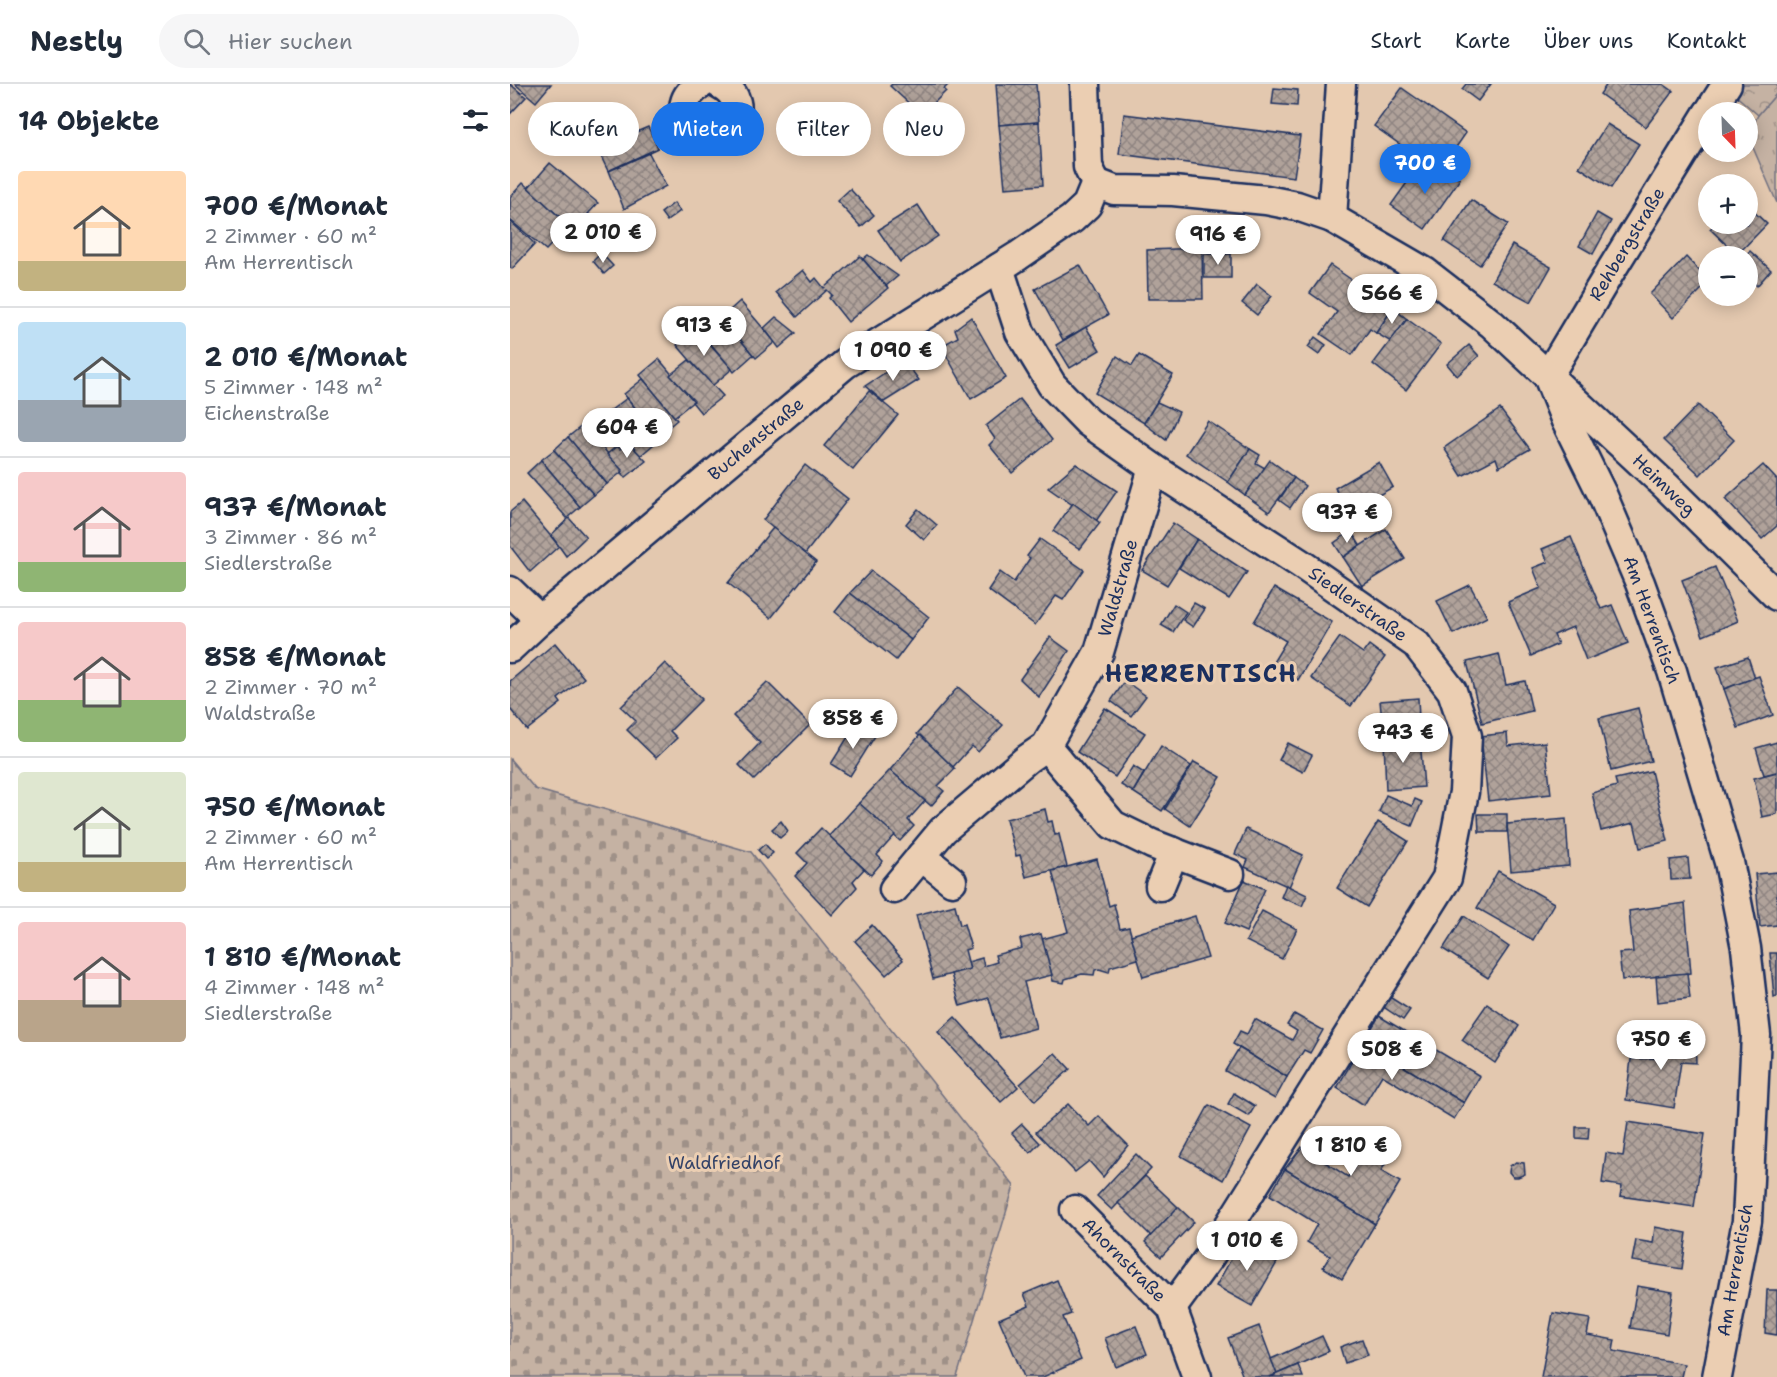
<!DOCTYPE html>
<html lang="de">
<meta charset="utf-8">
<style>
:root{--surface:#fff;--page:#f6f6f7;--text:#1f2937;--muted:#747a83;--line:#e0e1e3;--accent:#1a73e8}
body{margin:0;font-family:"Shantell Sans",sans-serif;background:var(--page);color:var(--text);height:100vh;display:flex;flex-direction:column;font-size:22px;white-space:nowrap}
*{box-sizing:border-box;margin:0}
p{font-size:20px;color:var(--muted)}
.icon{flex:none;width:33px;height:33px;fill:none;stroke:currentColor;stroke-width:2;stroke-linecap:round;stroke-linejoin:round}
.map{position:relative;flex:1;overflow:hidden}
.panel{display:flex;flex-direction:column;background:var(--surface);width:510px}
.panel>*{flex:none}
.hud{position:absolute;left:18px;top:18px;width:570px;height:54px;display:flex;gap:12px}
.needle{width:39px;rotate:157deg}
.controls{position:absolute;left:1188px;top:18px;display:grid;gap:12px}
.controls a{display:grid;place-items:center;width:60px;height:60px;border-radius:50%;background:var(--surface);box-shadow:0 3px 15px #0003;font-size:30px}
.price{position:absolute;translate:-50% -51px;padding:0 14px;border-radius:21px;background:#fff;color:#222;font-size:20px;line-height:39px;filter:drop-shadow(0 2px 3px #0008)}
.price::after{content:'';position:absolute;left:50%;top:36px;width:18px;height:14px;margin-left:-9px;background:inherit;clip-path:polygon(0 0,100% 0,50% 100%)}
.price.current{background:var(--accent);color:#fff}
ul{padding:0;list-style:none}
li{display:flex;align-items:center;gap:18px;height:150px;padding:0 18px}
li+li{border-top:2px solid var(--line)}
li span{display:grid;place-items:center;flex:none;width:168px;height:120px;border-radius:6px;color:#555}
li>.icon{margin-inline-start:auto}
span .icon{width:72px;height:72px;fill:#fffc;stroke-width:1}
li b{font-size:26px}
h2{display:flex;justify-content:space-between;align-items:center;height:72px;padding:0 18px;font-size:26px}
.tag{padding:0 21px;border-radius:27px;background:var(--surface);box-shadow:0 3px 15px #0003;font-size:21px;line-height:54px}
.tag.current{background:var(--accent);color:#fff}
header{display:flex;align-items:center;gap:36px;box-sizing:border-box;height:84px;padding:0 30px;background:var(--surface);border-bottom:2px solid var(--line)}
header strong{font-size:28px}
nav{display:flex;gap:33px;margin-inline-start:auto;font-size:21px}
.search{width:420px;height:54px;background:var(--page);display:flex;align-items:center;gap:15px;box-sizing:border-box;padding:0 21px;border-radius:33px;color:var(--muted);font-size:22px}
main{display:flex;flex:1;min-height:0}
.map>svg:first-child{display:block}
.grass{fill:url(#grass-tufts);stroke:#707080;stroke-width:1.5}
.forest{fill:url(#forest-crowns);stroke:#707080;stroke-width:1.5}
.cemetery{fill:url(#cemetery-stones);stroke:#707080;stroke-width:1.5}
.building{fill:url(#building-cross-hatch);stroke:#1b2f5e;stroke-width:1.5}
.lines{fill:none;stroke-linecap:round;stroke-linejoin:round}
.minor-casing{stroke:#1b2f5e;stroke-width:33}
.minor{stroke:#ebceb2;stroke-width:28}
.labels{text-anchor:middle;stroke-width:6;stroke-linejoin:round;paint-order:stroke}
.street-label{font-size:18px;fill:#1b2f5e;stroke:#ebceb2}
.park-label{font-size:18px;fill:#344368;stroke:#ebceb2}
.district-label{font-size:24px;font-weight:bold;letter-spacing:1.5px;fill:#1b2f5e;stroke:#ebceb2}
</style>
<header>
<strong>Nestly</strong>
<div class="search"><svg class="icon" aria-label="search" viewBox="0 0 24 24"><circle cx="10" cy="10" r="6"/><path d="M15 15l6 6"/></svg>Hier suchen</div>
<nav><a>Start</a><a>Karte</a><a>Über uns</a><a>Kontakt</a></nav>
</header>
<main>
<section class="panel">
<h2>14 Objekte<svg class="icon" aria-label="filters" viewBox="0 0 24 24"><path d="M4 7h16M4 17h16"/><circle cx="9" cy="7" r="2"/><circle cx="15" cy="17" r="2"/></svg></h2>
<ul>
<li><span style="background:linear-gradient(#ffd9b3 75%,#c2b280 0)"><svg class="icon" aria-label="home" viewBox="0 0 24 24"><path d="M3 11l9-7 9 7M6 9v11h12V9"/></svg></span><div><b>700 €/Monat</b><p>2 Zimmer · 60 m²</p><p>Am Herrentisch</p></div></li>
<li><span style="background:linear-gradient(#bfe0f5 65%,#9aa5b1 0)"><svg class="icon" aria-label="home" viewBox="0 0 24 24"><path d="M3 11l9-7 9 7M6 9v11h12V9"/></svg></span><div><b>2 010 €/Monat</b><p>5 Zimmer · 148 m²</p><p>Eichenstraße</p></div></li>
<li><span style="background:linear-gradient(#f6c9c9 75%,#8fb573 0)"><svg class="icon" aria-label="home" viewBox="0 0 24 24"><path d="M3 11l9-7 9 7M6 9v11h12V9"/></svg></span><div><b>937 €/Monat</b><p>3 Zimmer · 86 m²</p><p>Siedlerstraße</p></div></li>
<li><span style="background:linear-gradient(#f6c9c9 65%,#8fb573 0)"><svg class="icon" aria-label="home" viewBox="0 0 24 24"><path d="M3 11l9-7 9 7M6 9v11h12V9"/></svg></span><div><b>858 €/Monat</b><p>2 Zimmer · 70 m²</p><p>Waldstraße</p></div></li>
<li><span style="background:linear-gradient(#dfe7d0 75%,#c2b280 0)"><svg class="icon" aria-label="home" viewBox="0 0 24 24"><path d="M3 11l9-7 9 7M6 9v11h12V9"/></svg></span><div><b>750 €/Monat</b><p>2 Zimmer · 60 m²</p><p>Am Herrentisch</p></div></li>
<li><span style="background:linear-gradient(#f6c9c9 65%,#b9a48a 0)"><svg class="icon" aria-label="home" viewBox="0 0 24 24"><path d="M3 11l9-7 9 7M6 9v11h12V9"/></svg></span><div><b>1 810 €/Monat</b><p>4 Zimmer · 148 m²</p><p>Siedlerstraße</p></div></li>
</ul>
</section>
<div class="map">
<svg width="1267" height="1293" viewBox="0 0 1267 1293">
<defs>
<pattern id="grass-tufts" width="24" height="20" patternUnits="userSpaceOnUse" patternTransform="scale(1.5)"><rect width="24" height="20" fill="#c5b2a3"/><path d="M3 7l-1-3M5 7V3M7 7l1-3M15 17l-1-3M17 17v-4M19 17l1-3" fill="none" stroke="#9f9188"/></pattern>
<pattern id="forest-crowns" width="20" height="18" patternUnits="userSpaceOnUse" patternTransform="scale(1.5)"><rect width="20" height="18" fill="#c5b2a3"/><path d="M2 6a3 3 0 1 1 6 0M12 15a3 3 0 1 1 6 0" fill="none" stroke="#9f9188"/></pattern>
<pattern id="cemetery-stones" width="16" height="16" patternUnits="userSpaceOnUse" patternTransform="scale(1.5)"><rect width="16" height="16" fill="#c5b2a3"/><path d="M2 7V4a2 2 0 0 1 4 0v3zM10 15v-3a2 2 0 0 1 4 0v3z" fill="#9f9188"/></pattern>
<pattern id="building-cross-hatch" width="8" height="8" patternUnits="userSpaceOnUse" patternTransform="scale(1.5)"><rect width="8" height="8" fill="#b0a29a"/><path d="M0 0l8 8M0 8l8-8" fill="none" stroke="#8e8481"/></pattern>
</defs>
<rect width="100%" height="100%" fill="#e3c8af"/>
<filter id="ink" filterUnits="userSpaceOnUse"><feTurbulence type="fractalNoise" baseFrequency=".0167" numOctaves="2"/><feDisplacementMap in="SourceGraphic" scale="12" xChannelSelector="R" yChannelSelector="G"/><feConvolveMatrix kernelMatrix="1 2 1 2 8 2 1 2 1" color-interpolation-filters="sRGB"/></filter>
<g filter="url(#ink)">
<polygon class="grass" points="1267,9 1267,119 1238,52 1248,31"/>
<polygon class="forest" points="1228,0 1267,0 1267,9 1248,31 1223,9"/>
<polygon class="cemetery" points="0,675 25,705 241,768 504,1102 447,1293 0,1293"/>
<g class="building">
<polygon points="0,0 16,13 0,30"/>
<polygon points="5,0 41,0 26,18"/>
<polygon points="382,0 439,0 434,5 436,7 414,29 408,24 406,26 380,2"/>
<polygon points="486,0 526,0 529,38 489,41"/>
<polygon points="956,0 981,0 968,17 952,5"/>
<polygon points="1097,0 1153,0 1163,7 1136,43 1090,10"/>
<polygon points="764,4 788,6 787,22 762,20"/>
<polygon points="892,4 956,49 929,88 864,42"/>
<polygon points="614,30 790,52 784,93 609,70"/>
<polygon points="82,37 101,39 107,51 122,45 124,49 138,43 148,64 98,87 85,60 74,66 64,45"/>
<polygon points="529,38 533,101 495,104 489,41"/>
<polygon points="1097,40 1129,60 1101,104 1069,83"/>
<polygon points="139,69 156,102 114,125 99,87"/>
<polygon points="40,79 88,119 78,130 80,131 66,148 18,104"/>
<polygon points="916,79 929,88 933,83 950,95 915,145 881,121 901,93 904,96"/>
<polygon points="13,99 59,142 36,166 0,136 0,113"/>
<polygon points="340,105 364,131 351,143 327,117"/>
<polygon points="961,116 998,140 970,181 934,157"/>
<polygon points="164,119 170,127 157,137 151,129"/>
<polygon points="408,121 428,152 390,178 368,146"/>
<polygon points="1238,122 1257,140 1227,171 1200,145 1205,140 1238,140"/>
<polygon points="1087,129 1101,137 1083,170 1069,162"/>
<polygon points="0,137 25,160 2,185 0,183"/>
<polygon points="1002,161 1041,183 1021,218 982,197"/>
<polygon points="692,164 693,215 638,215 637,166"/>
<polygon points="1240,167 1261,186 1247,202 1238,193 1238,172 1235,172"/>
<polygon points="91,169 103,182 94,190 83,177"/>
<rect x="694" y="170" width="27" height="24"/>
<polygon points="358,171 388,192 376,202 353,175"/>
<polygon points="350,172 378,204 338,238 319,214 322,211 317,206 287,233 266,208 293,186 302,198 306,194 314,204"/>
<polygon points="1176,173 1198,196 1198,199 1163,234 1140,210"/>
<polygon points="570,181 598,231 553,256 525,205"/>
<polygon points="820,181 883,224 866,249 860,245 842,271 811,250 827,228 800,209"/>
<polygon points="747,200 762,212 747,231 732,219"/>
<polygon points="230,217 265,258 246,274 211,234"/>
<polygon points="883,224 897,235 881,258 866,249"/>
<polygon points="209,230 243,271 224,288 190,247"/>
<polygon points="266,233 286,249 269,264 254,244"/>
<polygon points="461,233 496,294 461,315 431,262 448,253 445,245"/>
<polygon points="897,235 931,260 896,306 863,280"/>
<polygon points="576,243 590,266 560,284 546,261"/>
<polygon points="186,244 222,285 202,302 167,261"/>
<polygon points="805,253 816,261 809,271 798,263"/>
<polygon points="959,261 969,272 947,292 937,280"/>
<polygon points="629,271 663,291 634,339 585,309 607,272 622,282"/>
<polygon points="149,275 184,317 164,333 130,291"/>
<polygon points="179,276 213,312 191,329 182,318 184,317 160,291"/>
<polygon points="394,276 409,296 374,318 355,302"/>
<polygon points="133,295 167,336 148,352 114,310"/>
<polygon points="359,307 388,331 343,386 314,362"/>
<polygon points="117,314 150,355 130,372 96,330"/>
<polygon points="510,315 542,356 502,389 479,361 485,355 476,342"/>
<polygon points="647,318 669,328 656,356 634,339"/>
<polygon points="1188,321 1224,356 1190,391 1154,356"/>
<polygon points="990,325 1020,365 989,383 986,374 952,392 934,364"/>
<polygon points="698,337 740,365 718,398 676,370"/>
<polygon points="73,341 113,387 97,400 58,353"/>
<polygon points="58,353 97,400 84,411 44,366"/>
<polygon points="118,358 136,377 115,394 111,388 113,387 97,370 107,362 110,365"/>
<polygon points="740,365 750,371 746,379 755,384 735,411 718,398"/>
<polygon points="44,366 84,411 70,423 31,376"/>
<polygon points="31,376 70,423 57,434 17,389"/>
<polygon points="760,376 784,394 759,428 735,411"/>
<polygon points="869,378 883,403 839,428 825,404"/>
<polygon points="566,380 607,407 586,437 538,404"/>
<polygon points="295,381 338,415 295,470 253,436"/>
<polygon points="1253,381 1267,396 1267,442 1252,455 1215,415"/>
<polygon points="784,394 795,402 780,424 769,416"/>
<polygon points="12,418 49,462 20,488 0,462 0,428"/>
<polygon points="563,419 590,439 570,465 543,447"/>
<polygon points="408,425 427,441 414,456 396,440"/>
<polygon points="59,434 76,453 56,472 41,451"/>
<polygon points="663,439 687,455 657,501 632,486"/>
<polygon points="263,444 306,478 261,534 218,499"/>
<polygon points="876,445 895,475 852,502 833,473"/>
<polygon points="841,447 850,461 833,473 824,459"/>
<polygon points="1061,453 1091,525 1102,521 1118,559 1076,576 1063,543 1044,551 1048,560 1021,572 998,518 1031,504 1023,484 1038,478 1032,465"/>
<polygon points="530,455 574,486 553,516 546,512 525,541 478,506 490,488 504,498 520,474 517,472"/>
<polygon points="687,455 737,488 719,515 669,484"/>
<polygon points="1205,483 1228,537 1193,552 1172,496"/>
<polygon points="361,487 419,533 401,556 340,509"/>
<polygon points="960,501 977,533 943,550 927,517"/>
<polygon points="764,504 822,538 788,596 762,580 776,557 744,538"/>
<polygon points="340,509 401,556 386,576 325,528"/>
<polygon points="684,519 695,525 683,543 673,536"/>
<polygon points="664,520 676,528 663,548 651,541"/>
<polygon points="540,553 559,567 529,613 510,595"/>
<polygon points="830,553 853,569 859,561 875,573 841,622 801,594"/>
<polygon points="45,559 74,594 48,615 51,619 17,646 0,625 0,597"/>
<polygon points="989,570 996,601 1015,597 1022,627 972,639 957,578"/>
<polygon points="1238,573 1245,594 1214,605 1207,583"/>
<polygon points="155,579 192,615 160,647 167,654 146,674 117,646 126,637 111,623"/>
<polygon points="1249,592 1263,631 1228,644 1214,605"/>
<polygon points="615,597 636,612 621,632 601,617"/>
<polygon points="257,598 300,641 244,696 229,681 250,659 223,632"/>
<polygon points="448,603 493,641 468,668 462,662 443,683 407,650"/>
<polygon points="908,614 910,655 874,657 870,617"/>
<polygon points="595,624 635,649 605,693 567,668"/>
<polygon points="1128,624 1141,677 1101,687 1089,634"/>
<polygon points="346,640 365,652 340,692 321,680"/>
<polygon points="997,649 998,662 1035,658 1041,710 978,717 971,652"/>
<polygon points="410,651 445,685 428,702 434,707 421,722 380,686"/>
<polygon points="910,655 914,703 876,706 874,657"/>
<polygon points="1267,658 1267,688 1254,691 1246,664"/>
<polygon points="778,659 802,671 793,688 769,676"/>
<polygon points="651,662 681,682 652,727 623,708"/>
<polygon points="684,678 711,693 680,742 655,725"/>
<polygon points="623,682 634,689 623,708 611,701"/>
<polygon points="380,686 415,717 398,736 404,742 390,757 349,719"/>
<polygon points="1141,687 1158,757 1130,764 1124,739 1091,747 1082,709 1107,702 1105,695"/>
<polygon points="1267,688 1267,730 1252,733 1244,694"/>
<polygon points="876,711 902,722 905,715 912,718 902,742 869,728"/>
<polygon points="349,719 385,751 367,771 373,777 361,791 319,752"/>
<polygon points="535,725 538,738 542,737 545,751 549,750 557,783 516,793 510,771 506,772 496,735"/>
<polygon points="968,730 997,730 997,748 969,748"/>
<polygon points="1056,735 1059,782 1001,787 997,740"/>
<polygon points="271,737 278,747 270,754 262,745"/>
<polygon points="868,738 898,757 857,823 827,804"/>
<polygon points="311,744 354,785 343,797 347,803 322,831 285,792 297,779 287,769"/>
<polygon points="736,745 793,771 779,803 735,783 738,776 725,770"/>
<polygon points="255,760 263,769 256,775 248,766"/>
<polygon points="1178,774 1180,795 1161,796 1160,776"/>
<polygon points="587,775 599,822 604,820 610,845 619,843 628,875 600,883 599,888 589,885 585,886 584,891 572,890 555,895 554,899 543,897 532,855 558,848 542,787"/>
<polygon points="988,787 1044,819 1023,856 967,824"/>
<polygon points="1267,788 1267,841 1250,843 1245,790"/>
<polygon points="734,796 755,805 736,848 715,839"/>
<polygon points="776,801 797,811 792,822 771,813"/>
<polygon points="1175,819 1181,889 1112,896 1109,869 1123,868 1119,827"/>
<polygon points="445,821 450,841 454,840 461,864 455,866 460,885 423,895 406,831"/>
<polygon points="752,827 787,845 772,875 736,857"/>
<polygon points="685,832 698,874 633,893 621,851"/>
<polygon points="954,832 999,863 978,894 933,865"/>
<polygon points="362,841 393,876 376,891 345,857"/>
<polygon points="531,850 542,891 514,898 526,944 490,954 479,914 450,922 441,890 460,885 458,878 472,874 474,882 487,878 485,871 512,864 510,855"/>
<polygon points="1260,869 1267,869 1267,912 1264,913"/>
<polygon points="1177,889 1180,914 1148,918 1146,892"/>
<polygon points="878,912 900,926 893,936 872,922"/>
<polygon points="977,920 1009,942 985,979 952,956"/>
<polygon points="784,930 813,946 800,969 794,966 777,993 723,960 730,947 737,950 745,935 782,956 787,947 777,941"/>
<polygon points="869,932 970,992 954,1019 853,958"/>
<polygon points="445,933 508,1003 491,1018 428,948"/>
<polygon points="1152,948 1185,949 1186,979 1171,978 1164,1024 1116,1016 1121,975 1149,974"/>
<polygon points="853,958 954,1019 944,1035 872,991 854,1021 827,1004"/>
<polygon points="729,964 777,993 765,1015 715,987"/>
<polygon points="545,969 560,985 525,1017 510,1000"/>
<polygon points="724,1009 745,1022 739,1032 718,1020"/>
<polygon points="558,1020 579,1042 589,1032 618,1061 593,1093 579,1077 565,1088 526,1048"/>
<polygon points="699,1021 741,1044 713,1096 671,1072"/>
<polygon points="1118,1038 1195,1050 1184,1123 1110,1112 1112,1102 1092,1099 1096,1069 1113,1072"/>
<polygon points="512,1040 530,1059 520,1069 502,1049"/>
<polygon points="1066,1043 1079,1043 1078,1055 1066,1054"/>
<polygon points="848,1047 882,1069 871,1087 890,1098 865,1140 775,1085 792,1063 838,1093 847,1078 834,1069"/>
<polygon points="626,1070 641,1085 602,1126 587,1112"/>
<polygon points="1006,1078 1014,1079 1015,1090 1008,1093 1003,1093 999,1088 1000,1082"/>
<polygon points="775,1085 865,1140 832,1195 813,1183 820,1172 797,1158 807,1140 760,1111"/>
<polygon points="635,1092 668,1123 641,1152 608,1119"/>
<polygon points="668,1123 684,1138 651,1173 635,1158"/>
<polygon points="1145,1143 1177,1149 1172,1185 1122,1177 1126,1156 1143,1159"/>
<polygon points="733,1154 769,1175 742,1222 706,1202"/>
<polygon points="547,1196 561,1230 553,1233 571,1276 533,1293 514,1293 489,1235 519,1222 514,1210"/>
<polygon points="1127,1202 1163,1208 1157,1250 1120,1244"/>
<polygon points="1257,1206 1267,1206 1267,1251 1255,1249"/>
<polygon points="1043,1229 1080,1235 1077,1251 1105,1256 1103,1267 1174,1280 1171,1293 1031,1293"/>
<polygon points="626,1242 637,1270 606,1283 595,1254"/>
<polygon points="749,1242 767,1290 760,1293 733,1293 718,1254"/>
<polygon points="812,1252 819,1267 767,1290 761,1275"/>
<polygon points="852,1255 858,1271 835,1279 830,1263"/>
<polygon points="788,1281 793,1293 760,1293"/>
</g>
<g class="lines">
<defs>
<g id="minor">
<path d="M 191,0 C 181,6 174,14 174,26 C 175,34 179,41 185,46 C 215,67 247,19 210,0"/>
<polyline points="575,0 578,83 586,99"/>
<polyline points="1199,28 1217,0"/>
<polyline points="1198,29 1100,188 1038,292 1156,402 1267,512"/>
<polyline points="586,99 604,106 663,107 756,116 787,122 822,134 915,188 982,240 1038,292 1056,337 1092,410 1130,499 1162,587 1219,778 1236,864 1246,951 1237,1137 1207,1293"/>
<polyline points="822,134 831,0"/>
<polyline points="489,184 510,248 542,301 578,338 643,384 791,480 906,560 942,607 957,652 954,708 937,794 700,1172 662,1224"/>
<polyline points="0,507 30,536"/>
<polyline points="0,564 30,536 335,280 508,172 562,135 577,121 586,99"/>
<polyline points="536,662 603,741 642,760 720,790"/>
<polyline points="411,772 442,797"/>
<polyline points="650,802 664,768"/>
<polyline points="384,805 433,746 517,675 536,662 589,568 643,384"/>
<polyline points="565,1126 662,1224 687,1293"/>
</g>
</defs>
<use href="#minor" class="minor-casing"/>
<use href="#minor" class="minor"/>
</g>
</g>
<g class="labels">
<g class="street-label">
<text transform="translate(1117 160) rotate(-59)" y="6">Rehbergstraße</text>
<text transform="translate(246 355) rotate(-40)" y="6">Buchenstraße</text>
<text transform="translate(1154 401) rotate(44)" y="6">Heimweg</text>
<text transform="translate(608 504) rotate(-74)" y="6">Waldstraße</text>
<text transform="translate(848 520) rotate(35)" y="6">Siedlerstraße</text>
<text transform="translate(1142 536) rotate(70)" y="6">Am Herrentisch</text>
<text transform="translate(614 1176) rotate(45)" y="6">Ahornstraße</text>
<text transform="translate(1225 1186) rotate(-80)" y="6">Am Herrentisch</text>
</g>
<g class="park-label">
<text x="214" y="1085">Waldfriedhof</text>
</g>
<g class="district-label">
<text x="691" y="598">HERRENTISCH</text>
</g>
</g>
</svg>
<div class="controls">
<a><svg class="needle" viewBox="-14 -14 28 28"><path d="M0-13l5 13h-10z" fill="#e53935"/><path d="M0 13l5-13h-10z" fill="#747a83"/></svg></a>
<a>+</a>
<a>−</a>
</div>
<b class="price current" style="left:915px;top:111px">700 €</b>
<b class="price" style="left:93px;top:180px">2 010 €</b>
<b class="price" style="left:708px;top:182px">916 €</b>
<b class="price" style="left:882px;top:241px">566 €</b>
<b class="price" style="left:194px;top:273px">913 €</b>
<b class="price" style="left:383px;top:298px">1 090 €</b>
<b class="price" style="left:117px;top:375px">604 €</b>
<b class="price" style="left:837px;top:460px">937 €</b>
<b class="price" style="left:343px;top:666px">858 €</b>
<b class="price" style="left:893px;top:680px">743 €</b>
<b class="price" style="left:1151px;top:987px">750 €</b>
<b class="price" style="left:882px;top:997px">508 €</b>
<b class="price" style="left:841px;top:1093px">1 810 €</b>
<b class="price" style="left:737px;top:1188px">1 010 €</b>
<div class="hud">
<a class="tag">Kaufen</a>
<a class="tag current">Mieten</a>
<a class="tag">Filter</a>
<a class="tag">Neu</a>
</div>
</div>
</main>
